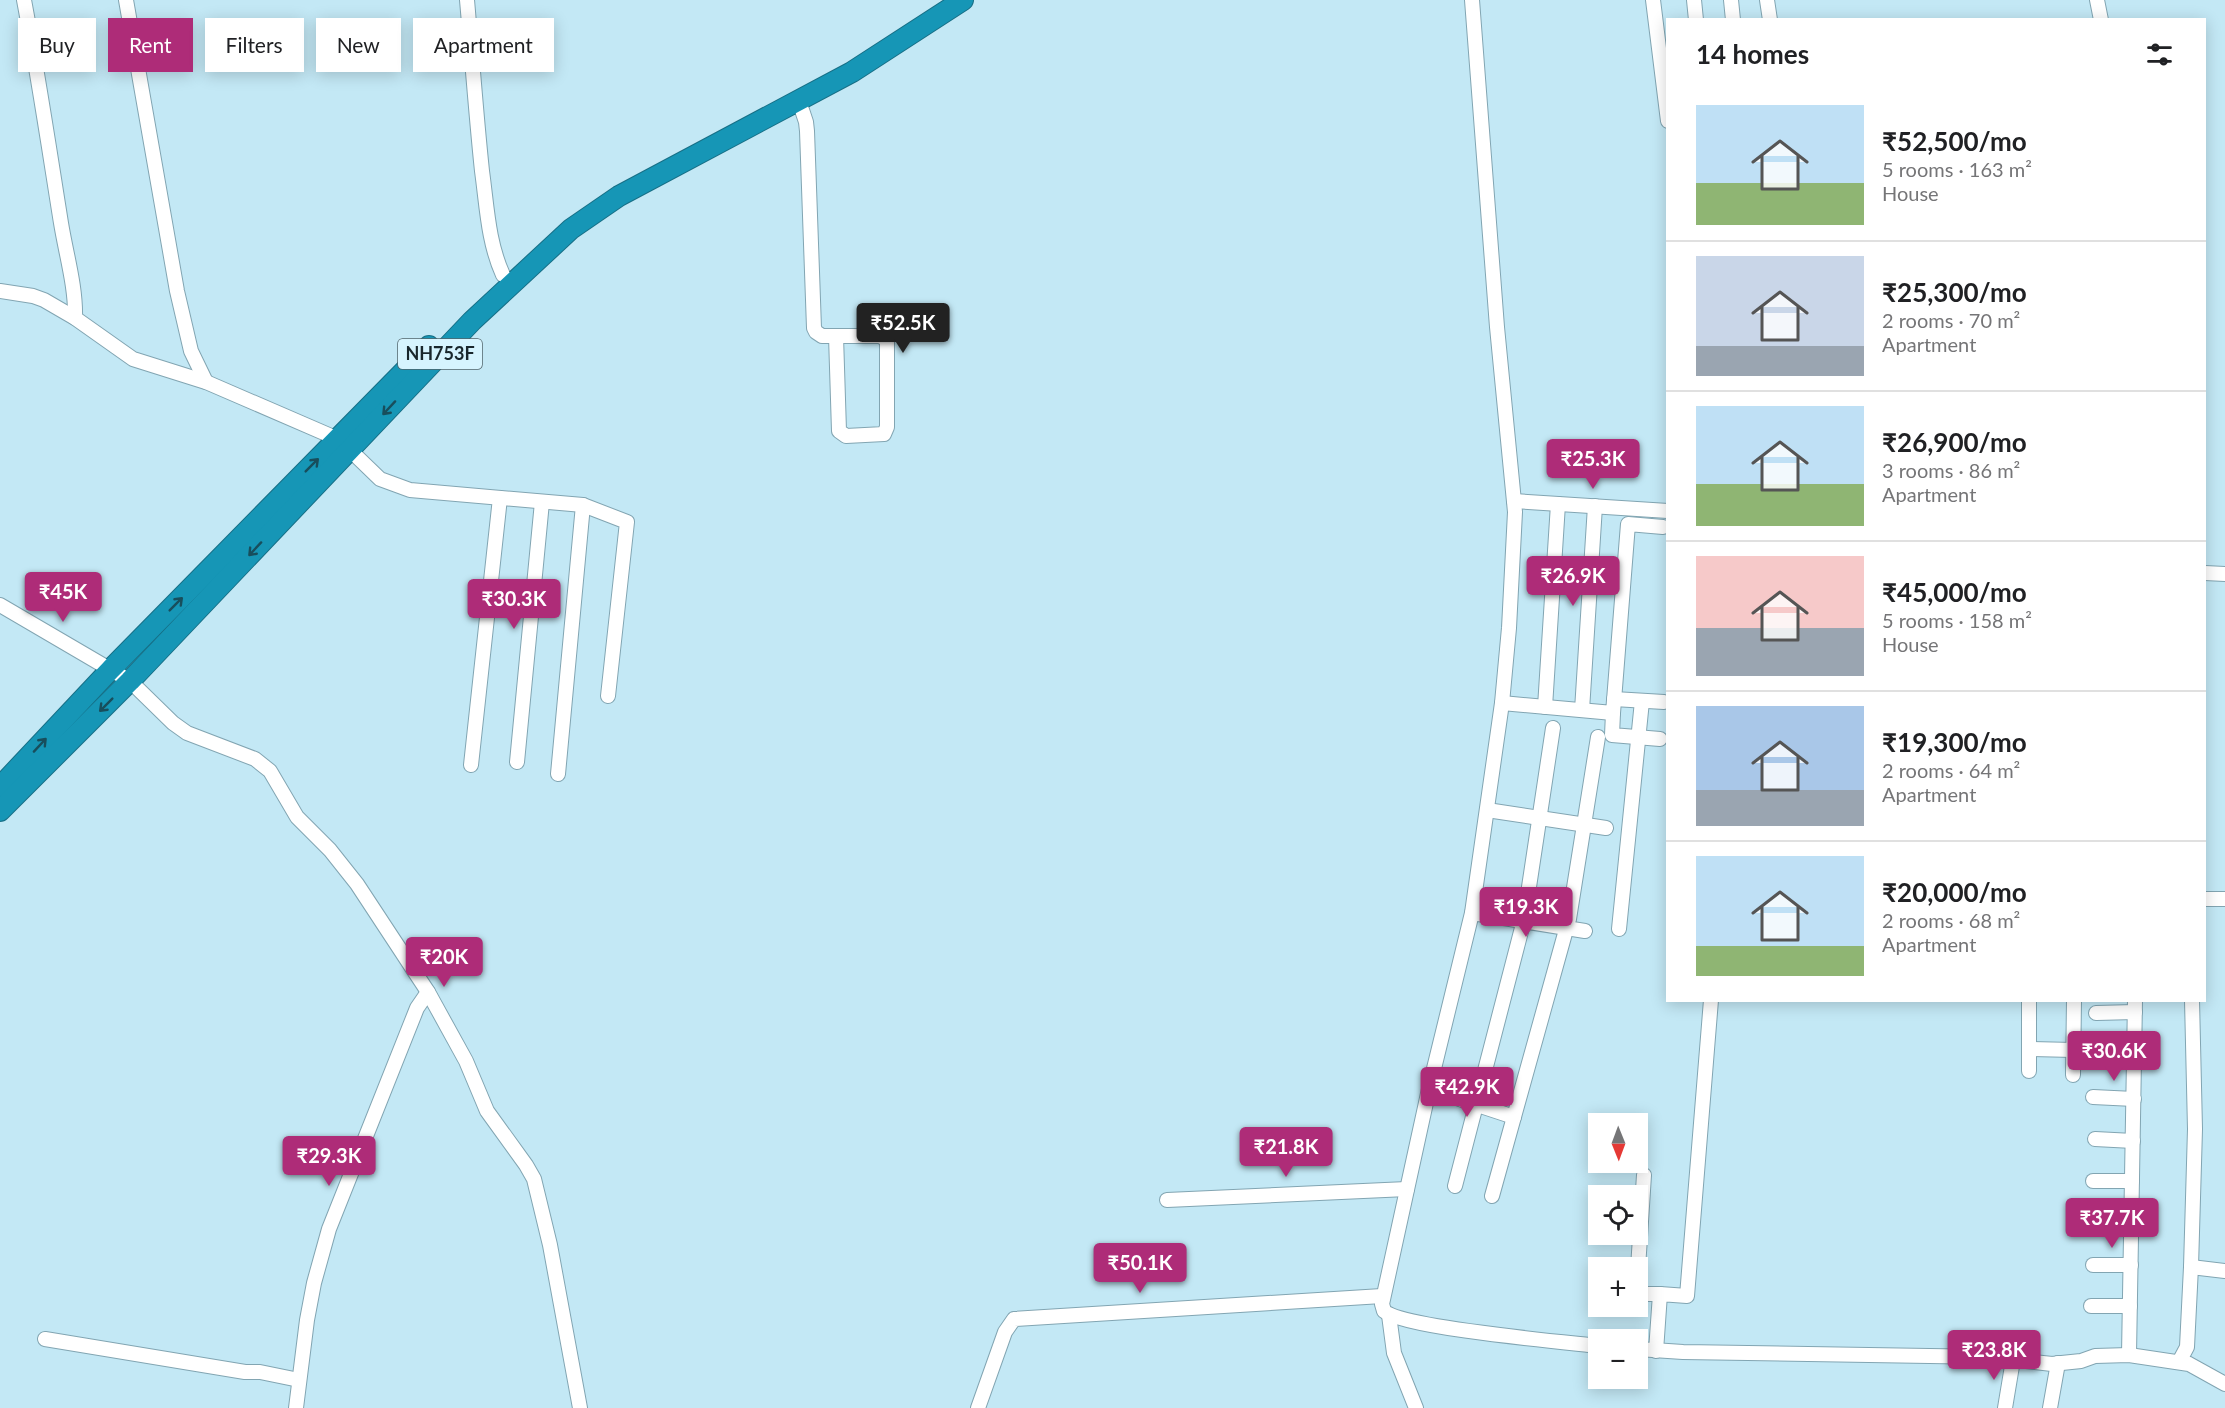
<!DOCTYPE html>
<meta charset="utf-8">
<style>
:root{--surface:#fff;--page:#f6f6f6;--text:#202124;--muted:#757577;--line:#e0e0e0;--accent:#ae2c78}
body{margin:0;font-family:Lato,sans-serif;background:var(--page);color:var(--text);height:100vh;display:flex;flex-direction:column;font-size:22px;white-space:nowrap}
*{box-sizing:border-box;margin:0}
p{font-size:20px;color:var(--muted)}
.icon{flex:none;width:33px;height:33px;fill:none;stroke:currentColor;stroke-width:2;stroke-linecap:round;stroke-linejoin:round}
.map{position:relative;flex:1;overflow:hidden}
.details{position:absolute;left:1666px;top:18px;width:540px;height:984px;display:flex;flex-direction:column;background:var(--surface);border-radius:0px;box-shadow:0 3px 15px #0003}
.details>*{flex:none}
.banner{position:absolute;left:18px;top:18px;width:570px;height:54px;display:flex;gap:12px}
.needle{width:39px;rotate:179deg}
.controls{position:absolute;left:1588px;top:1113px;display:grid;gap:12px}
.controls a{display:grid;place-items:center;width:60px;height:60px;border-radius:0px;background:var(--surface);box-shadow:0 3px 15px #0003;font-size:30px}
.price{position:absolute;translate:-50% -51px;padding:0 14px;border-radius:6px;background:var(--accent);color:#fff;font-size:20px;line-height:39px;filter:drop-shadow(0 2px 3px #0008)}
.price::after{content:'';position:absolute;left:50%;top:36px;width:18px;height:14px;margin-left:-9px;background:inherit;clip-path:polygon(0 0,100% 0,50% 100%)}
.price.on{background:#222;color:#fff}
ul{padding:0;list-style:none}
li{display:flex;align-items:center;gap:18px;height:150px;padding:0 30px}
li+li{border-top:2px solid var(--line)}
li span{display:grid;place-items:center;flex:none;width:168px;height:120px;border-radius:0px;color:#555}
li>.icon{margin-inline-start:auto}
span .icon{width:72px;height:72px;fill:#fffc;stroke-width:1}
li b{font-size:26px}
h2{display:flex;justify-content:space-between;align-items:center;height:72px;padding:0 30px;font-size:26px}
.tag{padding:0 21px;border-radius:0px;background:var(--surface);box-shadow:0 3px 15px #0003;font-size:21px;line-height:54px}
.tag.on{background:var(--accent);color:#fff}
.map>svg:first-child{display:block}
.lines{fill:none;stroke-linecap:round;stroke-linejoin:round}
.minor-casing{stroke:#82a5b2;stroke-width:16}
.highway-casing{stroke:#176f86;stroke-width:22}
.minor{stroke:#fff;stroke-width:14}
.highway{stroke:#1696b6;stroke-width:20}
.oneway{stroke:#184e5c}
.labels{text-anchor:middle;stroke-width:4.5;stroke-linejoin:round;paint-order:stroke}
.shield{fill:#d6f4fe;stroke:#52646b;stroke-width:1.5}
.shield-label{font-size:18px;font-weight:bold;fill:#19272c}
</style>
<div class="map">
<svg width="2225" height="1408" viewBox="0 0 2225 1408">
<rect width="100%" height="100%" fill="#c3e8f5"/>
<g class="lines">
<defs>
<g id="minor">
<path d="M 24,0 C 38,74 49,148 61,223 C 66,254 76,287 75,318"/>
<polyline points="126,0 177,291 191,351 206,382"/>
<path d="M 467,0 C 472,57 476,114 482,171 C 487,207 488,242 503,275"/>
<path d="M 1472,0 L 1497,327 L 1515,512 L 1509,628 L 1502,703 L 1472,913 L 1429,1089 L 1382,1304 L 1384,1311 C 1403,1328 1564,1342 1599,1346"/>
<polyline points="1653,0 1668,121"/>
<polyline points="1694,0 1696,20"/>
<polyline points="1731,0 1733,20"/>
<polyline points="1767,0 1770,20"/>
<polyline points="2097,0 2101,20"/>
<polyline points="799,101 806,122 807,131 814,328 816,332 822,336 880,336 887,340 887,427 884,434 846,436 839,431 836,336"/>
<polyline points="0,291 33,296 44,300 75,318 133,359 206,382 338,439"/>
<polyline points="349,449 380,479 410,490 583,505 627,522 608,696"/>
<polyline points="1514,501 1668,511"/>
<polyline points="2205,573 2225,574"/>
<polyline points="0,605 130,681 173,723 187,733 255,759 270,771 297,817 330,850 357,884 428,992 466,1061 487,1111 526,1165 534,1179 550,1245 580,1408"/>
<polyline points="1614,699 1664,702"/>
<polyline points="1502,703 1613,713 1628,524 1663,527"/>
<polyline points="1545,707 1558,504"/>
<polyline points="1582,710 1595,506"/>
<polyline points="1613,713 1612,735 1660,739"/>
<polyline points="517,762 542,502"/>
<polyline points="471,765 500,498"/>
<polyline points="558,774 583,505"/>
<polyline points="1487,810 1606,828"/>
<polyline points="2205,899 2225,899"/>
<polyline points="1472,913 1585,931"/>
<polyline points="1619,929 1642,701"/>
<polyline points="2096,1013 2135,1012"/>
<polyline points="2029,1049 2073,1050"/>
<polyline points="2029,1071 2029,1000"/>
<polyline points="2073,1075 2074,1000"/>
<polyline points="1429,1089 1514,1117"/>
<polyline points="2093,1097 2134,1099"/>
<polyline points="2095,1139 2133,1141"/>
<polyline points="2093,1181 2132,1181"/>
<polyline points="1455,1186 1524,920 1553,728"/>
<polyline points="1492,1196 1569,919 1598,737"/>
<polyline points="1167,1200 1407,1189"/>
<polyline points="2094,1222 2131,1222"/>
<polyline points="2093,1265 2131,1265"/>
<polyline points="2191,1267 2225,1271"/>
<polyline points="1638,1268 1644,1175"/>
<polyline points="1638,1294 1660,1294"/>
<polyline points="2091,1306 2130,1306"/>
<polyline points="1389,1315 1394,1353 1416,1408"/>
<polyline points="45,1339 245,1372 260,1372 299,1380"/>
<polyline points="1638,1349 1683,1352 1990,1357 2052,1364 2081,1361 2095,1356 2129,1355 2189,1364 2225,1384"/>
<polyline points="1656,1351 1660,1294 1687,1296 1711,1000"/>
<polyline points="2129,1355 2135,1000"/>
<polyline points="2179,1362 2187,1347 2191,1267 2195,1129 2192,1000"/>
<polyline points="296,1408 307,1320 314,1283 329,1229 417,1008 428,992"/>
<polyline points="978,1408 1005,1332 1014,1319 1382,1296"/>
<polyline points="2005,1408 2013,1360"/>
<polyline points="2050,1408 2058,1363"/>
</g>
<g id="highway">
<polyline points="0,787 111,669 429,346"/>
<polyline points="0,811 130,681 472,321 571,229 619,196 852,72 963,0"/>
</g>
</defs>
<use href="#minor" class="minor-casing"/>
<use href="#highway" class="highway-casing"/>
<use href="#minor" class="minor"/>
<use href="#highway" class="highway"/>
</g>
<defs><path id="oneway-shaft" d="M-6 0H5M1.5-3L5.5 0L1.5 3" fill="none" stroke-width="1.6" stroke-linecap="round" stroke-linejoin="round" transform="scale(1.5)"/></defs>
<g class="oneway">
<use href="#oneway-shaft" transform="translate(389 408) rotate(133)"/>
<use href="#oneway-shaft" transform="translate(312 465) rotate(-45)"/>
<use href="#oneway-shaft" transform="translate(255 549) rotate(133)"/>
<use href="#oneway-shaft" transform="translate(176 604) rotate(-45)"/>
<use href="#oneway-shaft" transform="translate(106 705) rotate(135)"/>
<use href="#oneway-shaft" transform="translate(40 745) rotate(-47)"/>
</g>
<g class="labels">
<rect class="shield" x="398" y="339" width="84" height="30" rx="4.5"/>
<g class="shield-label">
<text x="440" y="360">NH753F</text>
</g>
</g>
</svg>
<div class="controls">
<a><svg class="needle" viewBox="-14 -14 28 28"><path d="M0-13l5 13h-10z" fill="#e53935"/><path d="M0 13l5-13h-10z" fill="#757577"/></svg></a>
<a><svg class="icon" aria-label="locate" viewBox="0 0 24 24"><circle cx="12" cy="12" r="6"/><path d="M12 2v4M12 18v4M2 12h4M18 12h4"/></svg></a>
<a>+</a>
<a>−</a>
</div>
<b class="price on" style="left:903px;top:354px">₹52.5K</b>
<b class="price" style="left:1593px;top:490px">₹25.3K</b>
<b class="price" style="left:1573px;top:607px">₹26.9K</b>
<b class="price" style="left:63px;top:623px">₹45K</b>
<b class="price" style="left:514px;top:630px">₹30.3K</b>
<b class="price" style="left:1526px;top:938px">₹19.3K</b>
<b class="price" style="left:444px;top:988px">₹20K</b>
<b class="price" style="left:2114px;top:1082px">₹30.6K</b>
<b class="price" style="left:1467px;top:1118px">₹42.9K</b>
<b class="price" style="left:1286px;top:1178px">₹21.8K</b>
<b class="price" style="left:329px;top:1187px">₹29.3K</b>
<b class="price" style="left:2112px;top:1249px">₹37.7K</b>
<b class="price" style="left:1140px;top:1294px">₹50.1K</b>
<b class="price" style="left:1994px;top:1381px">₹23.8K</b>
<div class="banner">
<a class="tag">Buy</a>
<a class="tag on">Rent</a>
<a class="tag">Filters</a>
<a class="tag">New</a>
<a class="tag">Apartment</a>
</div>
<section class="details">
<h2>14 homes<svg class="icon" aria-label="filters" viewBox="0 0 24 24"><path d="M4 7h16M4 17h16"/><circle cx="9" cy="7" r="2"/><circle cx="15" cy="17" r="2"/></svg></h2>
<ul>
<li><span style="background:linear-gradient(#bfe0f5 65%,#8fb573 0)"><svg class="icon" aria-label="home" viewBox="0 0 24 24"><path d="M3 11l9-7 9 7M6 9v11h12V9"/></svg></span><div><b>₹52,500/mo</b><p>5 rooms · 163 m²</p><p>House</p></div></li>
<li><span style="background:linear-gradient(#c9d6e8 75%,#9aa5b1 0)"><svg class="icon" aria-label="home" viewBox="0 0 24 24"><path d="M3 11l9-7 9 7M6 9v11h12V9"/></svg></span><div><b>₹25,300/mo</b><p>2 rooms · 70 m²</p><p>Apartment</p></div></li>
<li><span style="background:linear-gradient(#bfe0f5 65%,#8fb573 0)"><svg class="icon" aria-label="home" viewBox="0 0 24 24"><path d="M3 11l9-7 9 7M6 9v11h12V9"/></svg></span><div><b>₹26,900/mo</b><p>3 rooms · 86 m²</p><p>Apartment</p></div></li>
<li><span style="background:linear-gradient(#f6c9c9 60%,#9aa5b1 0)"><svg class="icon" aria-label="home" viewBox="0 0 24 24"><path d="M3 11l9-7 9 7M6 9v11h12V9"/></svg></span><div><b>₹45,000/mo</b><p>5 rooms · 158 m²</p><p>House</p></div></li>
<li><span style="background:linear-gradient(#a9c7e8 70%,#9aa5b1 0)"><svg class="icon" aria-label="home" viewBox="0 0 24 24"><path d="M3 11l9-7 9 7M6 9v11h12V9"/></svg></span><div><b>₹19,300/mo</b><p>2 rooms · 64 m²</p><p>Apartment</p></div></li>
<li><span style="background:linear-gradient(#bfe0f5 75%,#8fb573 0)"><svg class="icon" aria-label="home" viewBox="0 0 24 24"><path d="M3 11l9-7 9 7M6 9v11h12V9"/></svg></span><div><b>₹20,000/mo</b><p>2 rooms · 68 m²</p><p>Apartment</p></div></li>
</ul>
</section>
</div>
